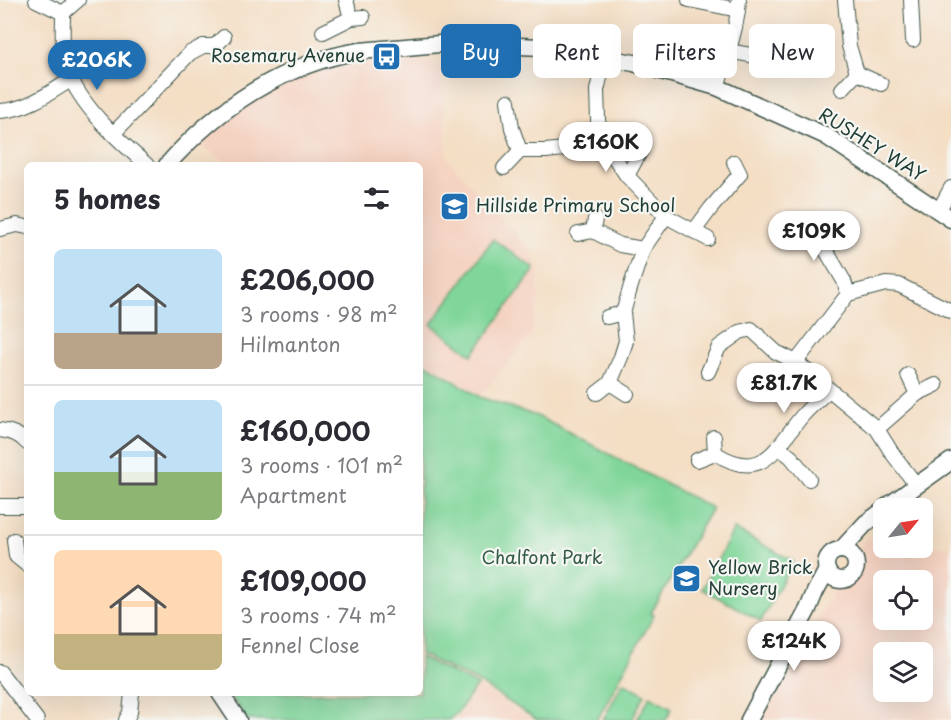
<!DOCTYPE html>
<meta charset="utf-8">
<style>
:root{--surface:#fff;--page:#f2f2f3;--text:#2b2b33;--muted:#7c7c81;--line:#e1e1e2;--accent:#1f6fb2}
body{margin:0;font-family:"Playpen Sans",sans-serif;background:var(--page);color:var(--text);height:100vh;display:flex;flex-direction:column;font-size:22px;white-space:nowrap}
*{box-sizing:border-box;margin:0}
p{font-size:20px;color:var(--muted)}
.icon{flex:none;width:33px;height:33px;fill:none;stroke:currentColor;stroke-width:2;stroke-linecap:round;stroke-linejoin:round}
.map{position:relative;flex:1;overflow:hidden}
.drawer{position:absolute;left:24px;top:162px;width:399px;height:534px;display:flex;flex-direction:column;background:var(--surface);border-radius:9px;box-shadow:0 6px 24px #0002}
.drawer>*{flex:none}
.hud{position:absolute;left:441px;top:24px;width:420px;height:54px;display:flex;gap:12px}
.needle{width:39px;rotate:60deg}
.tools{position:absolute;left:873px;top:498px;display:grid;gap:12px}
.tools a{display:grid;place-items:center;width:60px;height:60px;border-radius:9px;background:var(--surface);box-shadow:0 6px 24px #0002;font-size:30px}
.price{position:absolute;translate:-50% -51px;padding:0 14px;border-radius:21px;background:#fff;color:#222;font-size:20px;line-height:39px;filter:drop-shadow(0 2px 3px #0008)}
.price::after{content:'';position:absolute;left:50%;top:36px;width:18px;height:14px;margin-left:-9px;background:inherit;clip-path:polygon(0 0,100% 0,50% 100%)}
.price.current{background:var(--accent);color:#fff}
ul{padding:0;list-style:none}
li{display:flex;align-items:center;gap:18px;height:150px;padding:0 30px}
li+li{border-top:2px solid var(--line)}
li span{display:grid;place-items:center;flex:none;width:168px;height:120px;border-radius:9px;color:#555}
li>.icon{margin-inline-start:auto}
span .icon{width:72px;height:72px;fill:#fffc;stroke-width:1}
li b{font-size:26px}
h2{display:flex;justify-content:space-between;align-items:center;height:72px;padding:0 30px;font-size:26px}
.chip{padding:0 21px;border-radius:9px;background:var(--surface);box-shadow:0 6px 24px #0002;font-size:21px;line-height:54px}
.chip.current{background:var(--accent);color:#fff}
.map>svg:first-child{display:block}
.built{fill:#f5d3c2;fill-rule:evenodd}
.green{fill:#80d69a;stroke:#508a67;stroke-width:1.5}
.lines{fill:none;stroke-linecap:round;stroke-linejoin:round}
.minor-casing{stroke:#3f554a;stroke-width:16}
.tertiary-casing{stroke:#3f554a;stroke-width:19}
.minor{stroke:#fff;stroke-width:14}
.tertiary{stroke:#fff;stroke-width:16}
.labels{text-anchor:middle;stroke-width:4.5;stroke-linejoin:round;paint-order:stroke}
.poi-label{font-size:18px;fill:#1f3d34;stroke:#f6f6f2;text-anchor:start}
.street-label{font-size:18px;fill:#1f3d34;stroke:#f6f6f2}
.park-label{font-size:18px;fill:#325c48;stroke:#f6f6f2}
</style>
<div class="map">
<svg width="951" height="720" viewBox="0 0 951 720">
<rect width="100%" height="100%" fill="#f6f6f2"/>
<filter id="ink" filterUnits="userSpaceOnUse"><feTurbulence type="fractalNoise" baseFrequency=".0167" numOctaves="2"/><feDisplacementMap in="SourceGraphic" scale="12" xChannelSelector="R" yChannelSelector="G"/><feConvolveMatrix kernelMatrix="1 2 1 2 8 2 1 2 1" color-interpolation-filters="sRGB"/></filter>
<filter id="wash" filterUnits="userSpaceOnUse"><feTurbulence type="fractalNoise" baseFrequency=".008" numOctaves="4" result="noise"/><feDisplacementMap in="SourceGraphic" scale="24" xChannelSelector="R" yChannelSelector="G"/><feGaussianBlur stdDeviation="1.35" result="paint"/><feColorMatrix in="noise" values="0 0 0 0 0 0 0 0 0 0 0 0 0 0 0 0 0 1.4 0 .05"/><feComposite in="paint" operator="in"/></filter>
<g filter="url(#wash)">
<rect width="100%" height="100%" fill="#f4dec4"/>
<g class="built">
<polygon points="404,57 441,65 447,159 529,248 538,268 539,299 531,335 481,395 420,357 420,165 231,165 199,144 242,104 334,61"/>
<path d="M 867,537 L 883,539 L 884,548 L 922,548 L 923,544 L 951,547 L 951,720 L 761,720 L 843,575 L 852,576 L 862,570 L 865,561 L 863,552 L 859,547 ZM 884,580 L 922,580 L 922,620 L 884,620 ZM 884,652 L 922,652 L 922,692 L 884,692 Z"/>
<polygon points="477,685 532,720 454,720 461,714"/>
</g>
<g class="green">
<polygon points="493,239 535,269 472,355 431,324"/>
<polygon points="420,360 480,397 537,416 712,508 651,613 654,615 597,720 537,720 478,682 420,654"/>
<polygon points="734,529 793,561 761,621 702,589"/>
<polygon points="420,657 477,685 458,712 449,720 247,720 228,693 420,693"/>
<polygon points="623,682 645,694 632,720 603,720"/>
<polygon points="650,696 672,708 666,720 637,720"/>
</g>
</g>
<g filter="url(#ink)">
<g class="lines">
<defs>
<g id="minor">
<polyline points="36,0 63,13"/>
<path d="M 78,0 L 63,13 C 63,31 61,51 67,69 C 80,106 118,140 147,165"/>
<polyline points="346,0 351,18"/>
<polyline points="689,0 738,10"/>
<polyline points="911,0 913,40"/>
<polyline points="323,32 351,18 363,17"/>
<polyline points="728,51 756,56"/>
<polyline points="605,57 597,90 598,120 601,138 627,176 666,216 708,239"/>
<polyline points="857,73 881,84"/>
<path d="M 717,87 C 726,59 737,30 739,0"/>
<polyline points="842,89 857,73 849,46 845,0"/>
<polyline points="508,101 512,128 520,151 546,151 573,148 601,138"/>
<path d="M 0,111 C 26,110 50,93 72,79"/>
<polyline points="114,133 190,53 203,46 215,46 224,37"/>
<polyline points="504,168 520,151"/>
<polyline points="627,176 641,150"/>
<polyline points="939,210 951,188"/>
<polyline points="595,219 593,231 620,245 643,249"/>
<polyline points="812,227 844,281 848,294"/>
<polyline points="0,229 17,225 27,227"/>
<polyline points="694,231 711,208 740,174 734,162"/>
<polyline points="578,234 593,231"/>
<polyline points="607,317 623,313"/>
<polyline points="796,362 848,294 886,284 899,285 951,311"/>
<polyline points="708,372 719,347 740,332 751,329 776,352 796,362 877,429 892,453 917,486"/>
<polyline points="908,375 917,394"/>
<polyline points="597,393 610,383"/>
<polyline points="627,394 610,383 621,357 626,341 623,313 632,282 643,249 666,216"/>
<polyline points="877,429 917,394 936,385"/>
<path d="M 0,430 C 12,432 19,434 27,443"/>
<polyline points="714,437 715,453"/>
<polyline points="778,447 791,457 809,479"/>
<path d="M 697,460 L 715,453 C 763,483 775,449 802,416 C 810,407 820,398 829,390"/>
<polyline points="0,506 27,506"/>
<polyline points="14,540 16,556 27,565"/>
<polyline points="0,672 37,720"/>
<polyline points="126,720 130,712 132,693"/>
</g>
<g id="tertiary">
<path d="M 167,165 C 217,108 284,63 360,51 L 451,43 L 542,47 L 634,63 L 717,87 L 826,136 L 951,219"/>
<polyline points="885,508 951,461"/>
<polyline points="841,550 866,523 884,510"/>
<circle cx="841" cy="565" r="15"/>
<polyline points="220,693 238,720"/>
<polyline points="749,720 808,609 815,592 827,570"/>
</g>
</defs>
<use href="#minor" class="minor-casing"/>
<use href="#tertiary" class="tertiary-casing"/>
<use href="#minor" class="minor"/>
<use href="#tertiary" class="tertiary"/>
</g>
</g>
<defs>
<symbol id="bus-square" viewBox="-11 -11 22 22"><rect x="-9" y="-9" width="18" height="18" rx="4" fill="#1f6fb2" stroke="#f6f6f2"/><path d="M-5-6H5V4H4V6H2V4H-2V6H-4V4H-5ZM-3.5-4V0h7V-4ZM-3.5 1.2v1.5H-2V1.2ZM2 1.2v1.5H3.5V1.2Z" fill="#fff"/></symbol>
<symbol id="school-square" viewBox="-11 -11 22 22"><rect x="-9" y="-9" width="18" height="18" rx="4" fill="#1f6fb2" stroke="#f6f6f2"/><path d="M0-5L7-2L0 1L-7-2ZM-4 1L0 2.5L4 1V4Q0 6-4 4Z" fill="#fff"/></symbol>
</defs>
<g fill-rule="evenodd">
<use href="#bus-square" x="370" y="40" width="33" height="33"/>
<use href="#school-square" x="438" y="190" width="33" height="33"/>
<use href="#school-square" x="670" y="562" width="33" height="33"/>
</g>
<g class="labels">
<g class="poi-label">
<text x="365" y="62" text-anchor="end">Rosemary Avenue</text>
<text x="476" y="212">Hillside Primary School</text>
<text x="708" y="574">Yellow Brick<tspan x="708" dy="21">Nursery</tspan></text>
</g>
<g class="street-label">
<text transform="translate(872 145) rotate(32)" y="6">RUSHEY WAY</text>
</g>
<g class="park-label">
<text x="542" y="564">Chalfont Park</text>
</g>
</g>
</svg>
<div class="tools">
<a><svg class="needle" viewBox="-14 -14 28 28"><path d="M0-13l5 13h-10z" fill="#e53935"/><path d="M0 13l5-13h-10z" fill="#7c7c81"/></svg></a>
<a><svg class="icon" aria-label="locate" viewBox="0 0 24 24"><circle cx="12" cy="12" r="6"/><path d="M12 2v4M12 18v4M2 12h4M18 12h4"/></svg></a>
<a><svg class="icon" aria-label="layers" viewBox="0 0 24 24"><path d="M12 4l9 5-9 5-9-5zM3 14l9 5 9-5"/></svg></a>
</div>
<b class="price current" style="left:97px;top:91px">£206K</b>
<b class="price" style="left:606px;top:173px">£160K</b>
<b class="price" style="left:814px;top:262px">£109K</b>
<b class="price" style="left:784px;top:414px">£81.7K</b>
<b class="price" style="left:794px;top:672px">£124K</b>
<div class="hud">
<a class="chip current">Buy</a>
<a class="chip">Rent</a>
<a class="chip">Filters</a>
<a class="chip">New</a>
</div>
<section class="drawer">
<h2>5 homes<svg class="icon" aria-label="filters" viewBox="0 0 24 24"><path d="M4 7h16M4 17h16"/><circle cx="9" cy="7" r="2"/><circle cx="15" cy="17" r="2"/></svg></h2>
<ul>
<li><span style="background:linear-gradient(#bfe0f5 70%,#b9a48a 0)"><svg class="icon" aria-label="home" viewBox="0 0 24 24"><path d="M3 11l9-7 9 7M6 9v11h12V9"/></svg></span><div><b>£206,000</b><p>3 rooms · 98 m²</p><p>Hilmanton</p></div></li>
<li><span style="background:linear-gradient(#bfe0f5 60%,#8fb573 0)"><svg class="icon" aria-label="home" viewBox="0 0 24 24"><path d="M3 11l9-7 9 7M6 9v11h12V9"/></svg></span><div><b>£160,000</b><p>3 rooms · 101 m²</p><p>Apartment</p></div></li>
<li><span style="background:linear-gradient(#ffd9b3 70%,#c2b280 0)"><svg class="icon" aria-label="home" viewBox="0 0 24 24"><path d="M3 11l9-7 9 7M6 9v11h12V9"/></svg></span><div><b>£109,000</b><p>3 rooms · 74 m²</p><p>Fennel Close</p></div></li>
</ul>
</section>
</div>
